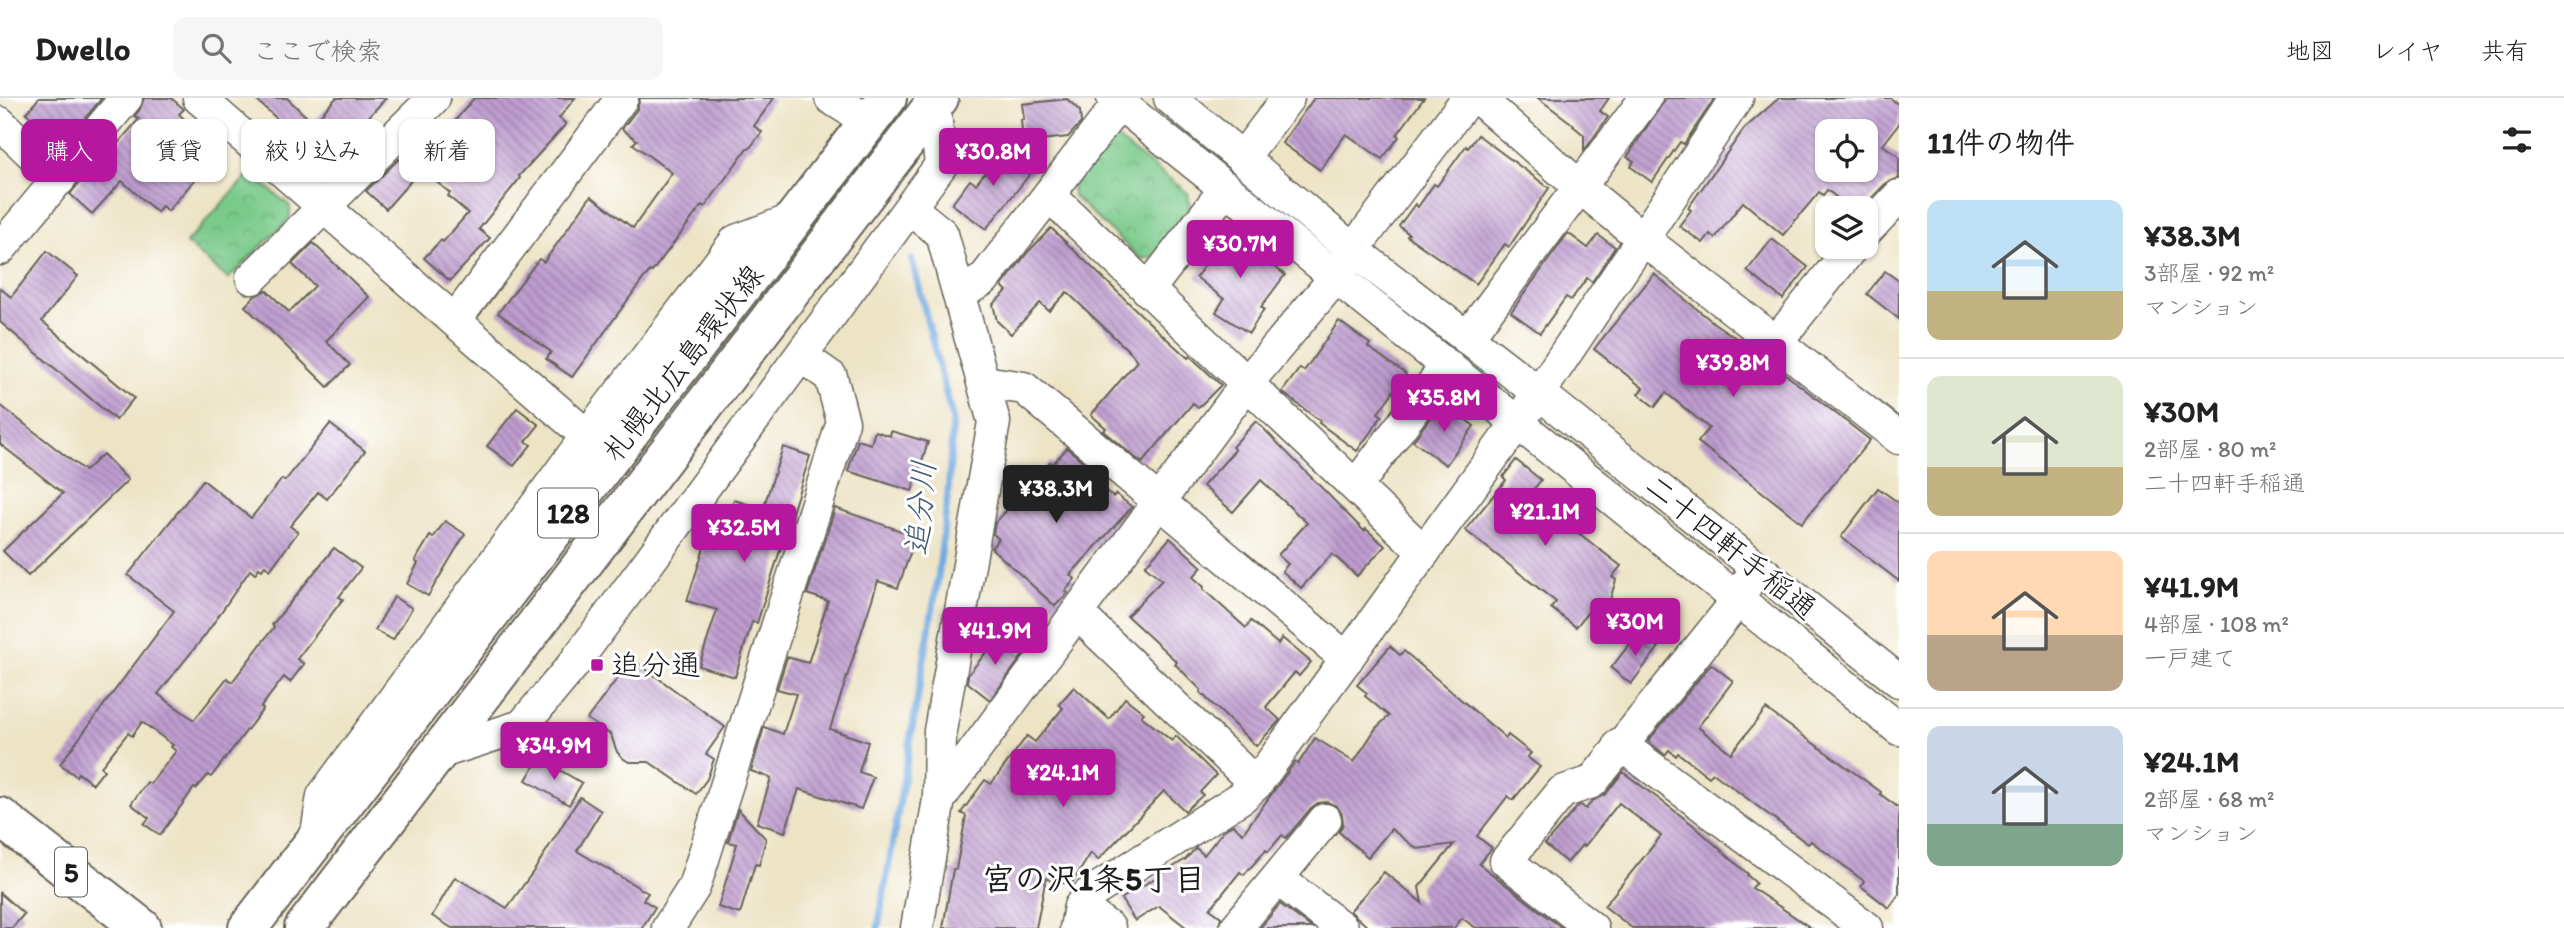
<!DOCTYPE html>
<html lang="ja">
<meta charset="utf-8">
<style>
:root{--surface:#fff;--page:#f6f6f6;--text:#222;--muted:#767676;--line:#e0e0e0;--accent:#b5179e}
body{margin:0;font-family:Itim,"Klee One",sans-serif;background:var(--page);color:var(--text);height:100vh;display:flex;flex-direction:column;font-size:26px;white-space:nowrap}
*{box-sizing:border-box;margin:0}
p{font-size:23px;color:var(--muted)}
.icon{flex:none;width:38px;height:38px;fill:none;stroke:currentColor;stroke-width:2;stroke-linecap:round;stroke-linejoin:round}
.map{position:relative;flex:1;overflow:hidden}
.drawer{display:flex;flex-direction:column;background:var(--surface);width:665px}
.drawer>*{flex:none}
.guide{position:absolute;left:21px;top:21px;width:665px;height:63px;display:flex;gap:14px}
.controls{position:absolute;left:1815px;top:21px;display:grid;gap:14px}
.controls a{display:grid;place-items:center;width:63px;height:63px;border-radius:14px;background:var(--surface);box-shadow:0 2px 5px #0004;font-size:35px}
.price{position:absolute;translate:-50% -60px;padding:0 16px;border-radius:7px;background:var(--accent);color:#fff;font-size:23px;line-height:46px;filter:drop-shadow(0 2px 4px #0008)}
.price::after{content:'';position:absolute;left:50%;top:42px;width:21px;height:16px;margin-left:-10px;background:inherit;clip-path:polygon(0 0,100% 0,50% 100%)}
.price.current{background:#222;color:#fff}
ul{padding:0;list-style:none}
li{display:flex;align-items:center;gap:21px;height:175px;padding:0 28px}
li+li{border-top:2px solid var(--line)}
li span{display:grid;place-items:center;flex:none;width:196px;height:140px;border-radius:14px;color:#555}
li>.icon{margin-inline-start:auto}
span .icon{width:84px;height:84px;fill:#fffc;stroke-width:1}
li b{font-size:30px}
h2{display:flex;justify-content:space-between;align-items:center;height:84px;padding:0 28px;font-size:30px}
.chip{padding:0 24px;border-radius:14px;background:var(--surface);box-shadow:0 2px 5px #0004;font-size:24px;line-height:63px}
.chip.current{background:var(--accent);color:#fff}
header{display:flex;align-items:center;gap:42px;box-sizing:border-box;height:98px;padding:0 35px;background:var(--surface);border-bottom:2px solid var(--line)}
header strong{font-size:33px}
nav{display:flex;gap:38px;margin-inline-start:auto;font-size:24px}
.search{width:490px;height:63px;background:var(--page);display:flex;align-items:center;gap:18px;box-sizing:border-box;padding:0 24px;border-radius:14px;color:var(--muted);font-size:26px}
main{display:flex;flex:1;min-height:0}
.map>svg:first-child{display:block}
.park{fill:url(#park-crowns);stroke:#4b7354;stroke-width:2}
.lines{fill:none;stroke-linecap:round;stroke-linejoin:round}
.stream{stroke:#71a9e0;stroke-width:7}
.building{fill:url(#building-back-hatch);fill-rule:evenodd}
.minor-casing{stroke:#656258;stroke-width:35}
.major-casing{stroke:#656258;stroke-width:42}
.highway-casing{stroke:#656258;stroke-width:42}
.minor{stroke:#fff;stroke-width:32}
.major{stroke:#fff;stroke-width:38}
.highway{stroke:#fff;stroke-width:38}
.poi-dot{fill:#b5179e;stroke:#fff;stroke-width:2.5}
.labels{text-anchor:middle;stroke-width:6;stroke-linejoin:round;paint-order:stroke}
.shield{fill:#fff;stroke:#606060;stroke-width:2}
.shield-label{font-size:28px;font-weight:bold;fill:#1c1c1c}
.street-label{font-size:30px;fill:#1c1c1c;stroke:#fff}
.poi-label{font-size:30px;fill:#1c1c1c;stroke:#fff;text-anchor:start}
.water-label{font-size:32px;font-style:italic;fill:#425b74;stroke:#fff}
.neighbourhood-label{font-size:32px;font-weight:bold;fill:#1c1c1c;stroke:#fff}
</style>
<header>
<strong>Dwello</strong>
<div class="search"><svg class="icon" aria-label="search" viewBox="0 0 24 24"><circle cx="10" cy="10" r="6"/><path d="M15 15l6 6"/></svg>ここで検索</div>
<nav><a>地図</a><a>レイヤ</a><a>共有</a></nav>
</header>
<main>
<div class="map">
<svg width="1899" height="830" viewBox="0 0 1899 830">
<defs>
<pattern id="park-crowns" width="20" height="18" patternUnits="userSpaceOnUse" patternTransform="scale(1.75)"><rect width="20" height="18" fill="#7aca8b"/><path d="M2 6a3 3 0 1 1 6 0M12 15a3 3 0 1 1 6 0" fill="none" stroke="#69ad77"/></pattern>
<pattern id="building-back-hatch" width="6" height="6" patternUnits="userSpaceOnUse" patternTransform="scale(1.75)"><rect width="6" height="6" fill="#be9ccf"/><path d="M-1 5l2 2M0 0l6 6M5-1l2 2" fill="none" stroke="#9a7ea7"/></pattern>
</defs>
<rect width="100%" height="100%" fill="#fff"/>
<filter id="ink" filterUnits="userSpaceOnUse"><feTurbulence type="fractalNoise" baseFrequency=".0143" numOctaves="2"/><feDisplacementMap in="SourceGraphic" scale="14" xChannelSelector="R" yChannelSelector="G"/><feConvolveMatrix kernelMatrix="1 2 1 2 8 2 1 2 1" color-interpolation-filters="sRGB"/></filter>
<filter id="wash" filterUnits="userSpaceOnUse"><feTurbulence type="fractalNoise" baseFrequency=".00686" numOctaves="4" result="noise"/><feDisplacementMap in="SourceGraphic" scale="28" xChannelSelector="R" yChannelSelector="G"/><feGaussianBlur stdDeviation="1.57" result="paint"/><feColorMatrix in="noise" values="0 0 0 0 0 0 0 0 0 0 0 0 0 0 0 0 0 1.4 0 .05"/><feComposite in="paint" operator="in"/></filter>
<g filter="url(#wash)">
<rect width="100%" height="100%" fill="#ede4c6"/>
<g class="park">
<polygon points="1116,40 1188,95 1190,108 1152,159 1141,161 1073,98 1072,88 1105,42"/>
<polygon points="250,75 290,108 290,120 228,181 186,145"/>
</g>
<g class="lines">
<polyline class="stream" points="878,830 938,480 948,395 953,323 912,162"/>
</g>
<g id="blocks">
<g class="building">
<polygon points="39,0 102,0 63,47 26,15"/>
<polygon points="144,0 171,0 184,11 179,16 188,25 221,51 168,113 162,108 157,114 122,83 92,116 70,96 92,69 95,72 139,21 135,18 140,11"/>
<polygon points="254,0 287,0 313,25 336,0 386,0 326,65"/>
<polygon points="474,0 575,0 559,20 566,26 519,78 520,80 479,131 490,140 450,183 424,160 441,142 443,144 468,115 448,98 450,95 414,65 431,46 434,48"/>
<polygon points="640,0 774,0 754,28 762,34 749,51 747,50 705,109 702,107 652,174 650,173 643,181 572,279 546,261 551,254 498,215 539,161 544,164 591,98 633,130 672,75 633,46 637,42 622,31 637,11"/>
<polygon points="1314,0 1424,0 1397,37 1399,39 1382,61 1346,36 1320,72 1282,45"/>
<polygon points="1538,0 1609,0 1600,13 1608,19 1584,53 1584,37 1573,28 1574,27"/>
<polygon points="1666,0 1715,0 1684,46 1680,44 1652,84 1631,69 1634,63 1627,59"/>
<path d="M 1779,0 L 1890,0 L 1899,7 L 1899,26 L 1883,47 L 1899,59 L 1899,80 L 1886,85 L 1862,110 L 1850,110 L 1827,92 L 1823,97 L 1819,94 L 1783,137 L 1743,104 L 1715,140 L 1710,136 L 1703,145 L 1679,128 L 1691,112 L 1688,110 L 1744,31 ZM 1827,33 L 1866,33 L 1866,72 L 1827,72 Z"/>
<polygon points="1067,1 1080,13 1081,25 1068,39 1023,44 1021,22 1024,21 1022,6"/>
<polygon points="1478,37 1549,90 1509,149 1505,146 1476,186 1407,138 1409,136 1399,128 1415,106 1418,109 1434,86 1437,88 1466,48 1468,50"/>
<polygon points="1005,49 1034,71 986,131 952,106 970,82 976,86"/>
<polygon points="399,61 416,77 386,111 366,93"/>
<polygon points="1051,130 1156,231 1188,260 1190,258 1221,287 1198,310 1193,305 1142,365 1103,333 1106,330 1091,317 1137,263 1132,256 1067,194 1049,213 1040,205 1011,236 997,223 993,206 1007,193 1002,188 1028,154"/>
<polygon points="1228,131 1285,177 1261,209 1264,211 1249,235 1216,214 1224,201 1196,179 1214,155 1211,152"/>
<polygon points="1568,135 1588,150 1598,137 1615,149 1592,184 1587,180 1571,202 1566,199 1540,235 1511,214"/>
<polygon points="1772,141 1808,169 1783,201 1747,173"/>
<polygon points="313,145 369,199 326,243 350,267 328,289 245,208 255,198 266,192 289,214 315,188 292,166"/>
<polygon points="47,153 78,178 42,223 134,300 116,322 0,224 0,190 11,199"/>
<polygon points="1885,173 1899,183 1899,221 1867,196"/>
<polygon points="1654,176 1714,225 1762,258 1870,342 1802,425 1698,344 1709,330 1666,295 1655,309 1638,296 1643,290 1594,251"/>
<polygon points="1339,223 1370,246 1368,249 1406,276 1378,315 1382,318 1357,353 1319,325 1320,323 1282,294 1300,270 1304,273"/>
<polygon points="1442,304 1474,328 1446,367 1413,343"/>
<polygon points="0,307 85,373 103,356 128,382 28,478 3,453 63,395 0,346"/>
<polygon points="517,310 539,327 526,343 531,347 514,368 487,348"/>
<polygon points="1256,323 1364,433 1366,431 1385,448 1357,478 1332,456 1301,490 1282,473 1288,466 1278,457 1307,425 1261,382 1233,414 1203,388 1235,352 1232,349"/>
<polygon points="330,326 365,353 327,401 318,394 290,428 298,434 270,472 265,468 262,472 259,470 255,476 250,472 206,536 158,596 194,622 227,580 232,584 274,529 272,527 334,450 361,470 339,499 343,501 297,561 304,566 290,584 284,579 261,609 263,611 211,679 208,677 196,691 194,690 160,737 144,726 149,720 131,706 147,684 150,686 176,653 171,649 173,647 142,624 132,638 128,635 101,669 104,672 93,686 78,675 76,678 60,666 174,513 128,477 203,382 251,420 282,381 285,383"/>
<polygon points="875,333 890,338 891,333 928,344 912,393 848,373 858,342 871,346"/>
<polygon points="783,349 810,358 757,525 752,524 735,579 699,568 717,512 687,503 712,425 715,427 719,414 729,417 734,402 763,411"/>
<polygon points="1067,350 1085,365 1080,371 1113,399 1116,396 1132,409 1070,477 1075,481 1065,493 1068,495 1055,508 991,450 999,441 993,436 995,425 1013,405 1007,401 1019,386 1026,391 1050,364 1053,366"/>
<polygon points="1516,362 1541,382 1529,397 1621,468 1612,479 1616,482 1608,508 1599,507 1591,517 1588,514 1576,529 1551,510 1556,504 1465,432 1506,382 1503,379"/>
<polygon points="1878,390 1899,405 1899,483 1841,439"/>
<polygon points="835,410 916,438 898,490 878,483 830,631 868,644 859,674 873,679 861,711 799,691 785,734 757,725 771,680 751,673 764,629 783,636 796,596 777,591 787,559 808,565 828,503 807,496"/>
<polygon points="445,423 465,436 428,498 407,486 418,465 415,463 430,438 433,440"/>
<polygon points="1170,440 1202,469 1193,479 1204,489 1203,491 1246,530 1251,523 1278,546 1282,540 1311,564 1299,578 1295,574 1266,609 1280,622 1256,648 1200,594 1201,592 1175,566 1177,564 1127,518 1162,482 1145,468"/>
<polygon points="394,499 412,510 393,542 375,532"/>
<polygon points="1639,534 1659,549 1631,586 1611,570"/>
<polygon points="1000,537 1024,556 990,602 967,584 968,577"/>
<polygon points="1390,548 1400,557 1404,553 1506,640 1508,637 1531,655 1527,659 1540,669 1513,702 1508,698 1477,738 1492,750 1479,766 1562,830 1476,830 1462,820 1454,830 1369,830 1350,813 1384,774 1422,805 1419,789 1454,746 1417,751 1391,731 1368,759 1339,734 1343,726 1342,716 1337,708 1327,704 1318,705 1311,710 1286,740 1282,737 1268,754 1266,752 1244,777 1240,774 1210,811 1221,819 1218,830 1187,830 1159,808 1135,823 1121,801 1186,761 1196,750 1204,757 1224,732 1233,727 1243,735 1295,664 1298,666 1315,640 1354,664 1376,630 1389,618 1365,598 1367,595 1357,587"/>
<polygon points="632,561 725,629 706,656 714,661 707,681 696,696 649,664 629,664 624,661 617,654 611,637 587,621"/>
<polygon points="1711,566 1733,583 1698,629 1731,655 1766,611 1881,694 1880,696 1899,710 1899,796 1889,810 1861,788 1864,783 1811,743 1808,746 1713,675 1709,679 1678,655 1676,658 1669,652 1665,657 1648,643"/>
<polygon points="1074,589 1109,621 1125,600 1144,615 1141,618 1172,643 1176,638 1216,677 1200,694 1203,697 1185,713 1164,693 1098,762 1091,755 1072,785 1054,785 1046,780 1036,830 943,830 953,771 956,771 966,718 961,715 985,682 991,686 1027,638 1035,644 1063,610 1059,606"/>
<polygon points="539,660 582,685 569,707 526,682"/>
<polygon points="1623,674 1692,726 1748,776 1747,777 1756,785 1752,790 1811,830 1632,830 1604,808 1661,738 1619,705 1584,749 1582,747 1567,765 1545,746 1578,708 1581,707 1586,711 1592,703 1606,696"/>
<polygon points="580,699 601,713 577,753 648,795 643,802 655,809 642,830 452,830 432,818 455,779 507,810 535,771"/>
<polygon points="738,711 766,741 759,767 755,766 740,816 718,809 737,746 728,744"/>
<polygon points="0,795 24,816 12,830 0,830"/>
<polygon points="1280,806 1312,830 1260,830"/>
</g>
</g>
</g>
<g filter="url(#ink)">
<use href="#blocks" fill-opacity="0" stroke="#656258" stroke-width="2"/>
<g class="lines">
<defs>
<g id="minor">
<polyline points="199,0 587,338"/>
<polyline points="831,0 869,24"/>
<polyline points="1113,0 1899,631"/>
<polyline points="1170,0 1353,152 1539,295 1899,583"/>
<polyline points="1478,0 1580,89 1642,140 1899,340"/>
<polyline points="0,25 59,82"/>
<polyline points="1243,59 1288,0"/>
<polyline points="1049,97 1424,454"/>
<polyline points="910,110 942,136 994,324 940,633 939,701"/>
<polyline points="1866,133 1899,98"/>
<polyline points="0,151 126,0"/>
<polyline points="252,180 434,0"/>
<polyline points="1148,192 1226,90"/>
<polyline points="959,197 984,181 1123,0"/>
<polyline points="455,222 622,0"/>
<polyline points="1467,240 1646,0"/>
<polyline points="1777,243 1852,149"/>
<polyline points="983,284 1024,290 1347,561"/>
<polyline points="1356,388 1447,267"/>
<polyline points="1077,515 1256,686"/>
<polyline points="1620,646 1867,830"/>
<polyline points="438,655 522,628 573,567 941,67 934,7"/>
<polyline points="316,742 323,698 587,338 736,143 794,121"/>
<polyline points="1278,781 1342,830"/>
<polyline points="1080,809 1109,830"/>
<polyline points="668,830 694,789 843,324 831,279 801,258"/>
<polyline points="917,830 939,701 1247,285 1335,180 1353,152 1468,0"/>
<polyline points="1076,830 1080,809 1088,797 1242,699 1256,686 1539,295 1737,0"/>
<polyline points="1236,830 1325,722"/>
<polyline points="1592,830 1506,763 1562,694 1592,684 1738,502 1747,485"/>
</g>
<g id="major">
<polyline points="248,830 887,0"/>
<polyline points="304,830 939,0"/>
</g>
<polyline id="highway" points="0,719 142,830"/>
</defs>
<use href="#minor" class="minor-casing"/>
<use href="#major" class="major-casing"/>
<use href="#highway" class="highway-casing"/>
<use href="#minor" class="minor"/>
<use href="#major" class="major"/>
<use href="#highway" class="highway"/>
</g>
</g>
<rect class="poi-dot" x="590" y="560" width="14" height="14" rx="3.5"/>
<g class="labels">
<g class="shield">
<rect x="538" y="390.5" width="60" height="49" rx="5"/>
<rect x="55" y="749.5" width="32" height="49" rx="5"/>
</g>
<g class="shield-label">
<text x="568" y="425">128</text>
<text x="71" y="784">5</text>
</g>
<g class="street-label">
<text transform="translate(683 265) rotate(-52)" y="10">札幌北広島環状線</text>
<text transform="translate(1731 449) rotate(39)" y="10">二十四軒手稲通</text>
</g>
<g class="poi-label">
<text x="611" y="577">追分通</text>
</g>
<g class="water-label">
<text transform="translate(920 410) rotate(-85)" y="11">追分川</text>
</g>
<g class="neighbourhood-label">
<text x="1094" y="792">宮の沢1条5丁目</text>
</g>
</g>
</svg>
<div class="controls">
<a><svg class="icon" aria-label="locate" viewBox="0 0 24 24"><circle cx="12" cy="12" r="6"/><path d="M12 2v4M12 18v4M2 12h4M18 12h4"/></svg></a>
<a><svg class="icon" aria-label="layers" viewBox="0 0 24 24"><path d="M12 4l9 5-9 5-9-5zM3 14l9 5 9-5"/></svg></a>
</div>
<b class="price" style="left:993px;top:90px">¥30.8M</b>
<b class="price" style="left:1240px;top:182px">¥30.7M</b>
<b class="price" style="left:1733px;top:301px">¥39.8M</b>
<b class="price" style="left:1444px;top:336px">¥35.8M</b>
<b class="price current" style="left:1056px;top:427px">¥38.3M</b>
<b class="price" style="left:1545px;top:450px">¥21.1M</b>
<b class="price" style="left:744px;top:466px">¥32.5M</b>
<b class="price" style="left:1635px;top:560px">¥30M</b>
<b class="price" style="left:995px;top:569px">¥41.9M</b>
<b class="price" style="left:554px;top:684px">¥34.9M</b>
<b class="price" style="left:1063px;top:711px">¥24.1M</b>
<div class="guide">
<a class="chip current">購入</a>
<a class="chip">賃貸</a>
<a class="chip">絞り込み</a>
<a class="chip">新着</a>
</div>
</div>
<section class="drawer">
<h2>11件の物件<svg class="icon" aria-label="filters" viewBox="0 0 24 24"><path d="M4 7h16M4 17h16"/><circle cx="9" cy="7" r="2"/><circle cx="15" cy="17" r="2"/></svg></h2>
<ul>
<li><span style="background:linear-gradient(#bfe0f5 65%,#c2b280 0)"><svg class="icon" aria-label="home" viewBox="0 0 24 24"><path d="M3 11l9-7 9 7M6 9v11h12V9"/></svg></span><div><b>¥38.3M</b><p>3部屋 · 92 m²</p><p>マンション</p></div></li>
<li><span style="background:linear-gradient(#dfe7d0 65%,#c2b280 0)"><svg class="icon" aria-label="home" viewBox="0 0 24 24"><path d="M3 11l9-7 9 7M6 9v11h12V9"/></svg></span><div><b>¥30M</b><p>2部屋 · 80 m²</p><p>二十四軒手稲通</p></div></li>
<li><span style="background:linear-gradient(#ffd9b3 60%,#b9a48a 0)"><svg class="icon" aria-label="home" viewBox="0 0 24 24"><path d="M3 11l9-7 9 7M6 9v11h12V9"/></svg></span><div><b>¥41.9M</b><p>4部屋 · 108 m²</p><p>一戸建て</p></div></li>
<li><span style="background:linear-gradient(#c9d6e8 70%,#7fa58c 0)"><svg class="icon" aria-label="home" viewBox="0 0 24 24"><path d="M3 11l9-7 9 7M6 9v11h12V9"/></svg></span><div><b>¥24.1M</b><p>2部屋 · 68 m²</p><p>マンション</p></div></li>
</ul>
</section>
</main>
